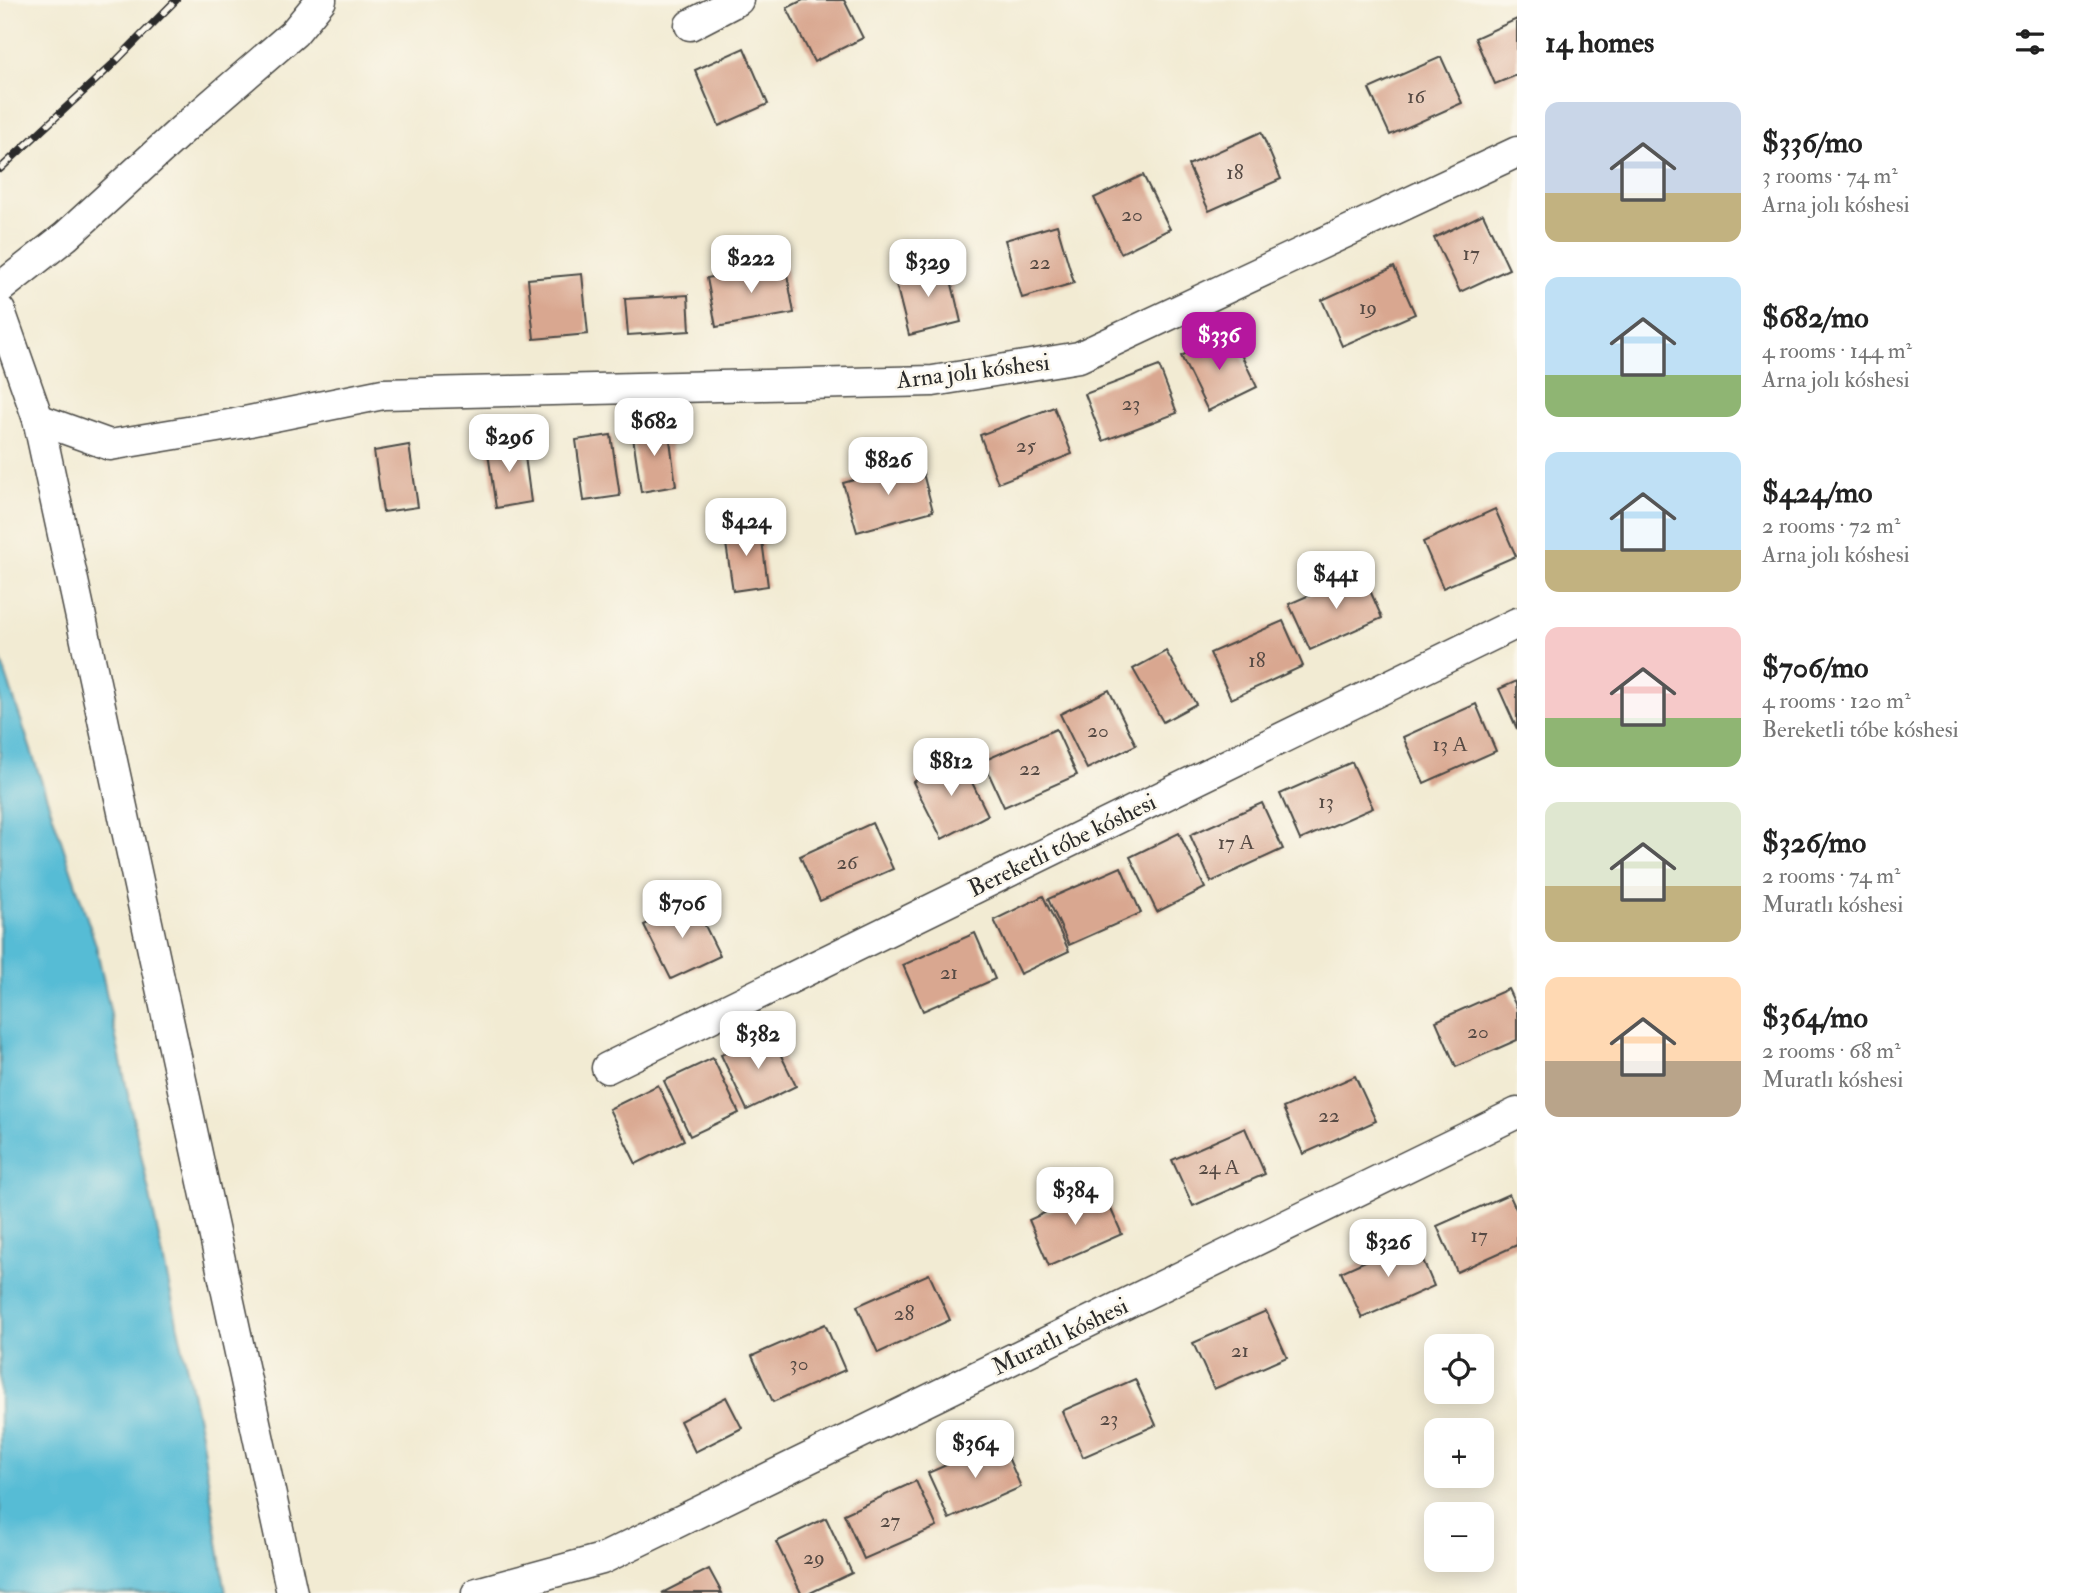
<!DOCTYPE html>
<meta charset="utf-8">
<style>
:root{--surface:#fff;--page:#f2f2f2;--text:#222;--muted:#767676;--accent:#b5179e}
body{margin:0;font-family:"IM FELL Double Pica",serif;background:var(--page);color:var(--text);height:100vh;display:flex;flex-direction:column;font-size:26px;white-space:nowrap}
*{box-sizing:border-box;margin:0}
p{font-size:23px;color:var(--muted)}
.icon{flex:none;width:38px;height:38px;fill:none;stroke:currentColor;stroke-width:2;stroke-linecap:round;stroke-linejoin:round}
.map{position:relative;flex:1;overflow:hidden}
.details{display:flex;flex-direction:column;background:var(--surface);width:560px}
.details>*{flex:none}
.fabs{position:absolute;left:1424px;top:1334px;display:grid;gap:14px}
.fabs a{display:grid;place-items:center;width:70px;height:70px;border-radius:14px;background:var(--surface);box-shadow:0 4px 18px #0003;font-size:35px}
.price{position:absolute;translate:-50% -60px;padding:0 16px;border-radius:14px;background:#fff;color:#222;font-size:23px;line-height:46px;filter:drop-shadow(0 2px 4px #0008)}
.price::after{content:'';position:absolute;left:50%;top:42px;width:21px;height:16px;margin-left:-10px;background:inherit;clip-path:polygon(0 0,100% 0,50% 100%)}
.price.on{background:var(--accent);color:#fff}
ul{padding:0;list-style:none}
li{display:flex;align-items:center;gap:21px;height:175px;padding:0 28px}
li span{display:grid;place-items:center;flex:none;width:196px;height:140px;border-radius:14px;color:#555}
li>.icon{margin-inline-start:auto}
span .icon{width:84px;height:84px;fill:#fffc;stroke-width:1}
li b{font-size:30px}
h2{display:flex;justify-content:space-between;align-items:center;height:84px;padding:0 28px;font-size:30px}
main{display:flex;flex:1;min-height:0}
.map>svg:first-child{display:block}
.water{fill:#57bcd5;stroke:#417480;stroke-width:2}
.building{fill:#d9a790}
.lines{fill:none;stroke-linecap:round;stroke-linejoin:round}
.minor-casing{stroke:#494844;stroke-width:33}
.minor{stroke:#fff;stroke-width:30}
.rail-casing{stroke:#2b2b2b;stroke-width:8}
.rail{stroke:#fbf7ec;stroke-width:5;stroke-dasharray:16;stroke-linecap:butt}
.labels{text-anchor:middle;stroke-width:5;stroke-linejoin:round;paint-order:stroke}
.number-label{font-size:21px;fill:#564a44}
.street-label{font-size:24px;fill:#2b2b2b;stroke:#fbf7ec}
</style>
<main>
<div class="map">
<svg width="1517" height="1593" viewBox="0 0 1517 1593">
<rect width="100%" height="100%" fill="#fbf7ec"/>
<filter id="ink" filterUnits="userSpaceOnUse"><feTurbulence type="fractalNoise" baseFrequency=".0143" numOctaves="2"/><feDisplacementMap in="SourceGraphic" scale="14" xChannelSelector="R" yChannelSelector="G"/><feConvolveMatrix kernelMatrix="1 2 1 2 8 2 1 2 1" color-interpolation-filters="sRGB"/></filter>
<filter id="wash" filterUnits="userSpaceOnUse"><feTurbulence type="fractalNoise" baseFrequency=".00686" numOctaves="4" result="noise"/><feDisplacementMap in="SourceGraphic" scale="28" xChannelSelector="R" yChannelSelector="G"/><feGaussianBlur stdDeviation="1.57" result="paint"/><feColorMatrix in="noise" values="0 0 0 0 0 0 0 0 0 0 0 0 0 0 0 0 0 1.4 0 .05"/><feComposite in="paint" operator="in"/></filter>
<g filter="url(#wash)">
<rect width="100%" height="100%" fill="#f2ebd3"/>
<polygon class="water" points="0,657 96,945 201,1434 226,1593 0,1593"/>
<g id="blocks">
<g class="building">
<polygon points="803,0 844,0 863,38 814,62 787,8"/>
<polygon points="1517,19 1517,75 1495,84 1475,38"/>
<polygon points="744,48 768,104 719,126 695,70"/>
<polygon points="1441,57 1462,103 1390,135 1369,89"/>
<polygon points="1261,132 1281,179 1209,211 1188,165"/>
<polygon points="1143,175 1170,229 1121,253 1094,198"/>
<polygon points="1483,214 1509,269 1460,292 1434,238"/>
<polygon points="1057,225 1074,283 1022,298 1005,240"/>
<polygon points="785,263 794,313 716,327 707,278"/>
<polygon points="947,263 961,322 909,335 894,276"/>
<polygon points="1394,267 1415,314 1342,346 1322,300"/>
<polygon points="582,274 588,334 534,339 528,279"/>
<polygon points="688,295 690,331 628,335 625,299"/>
<polygon points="1230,332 1257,387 1208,411 1181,356"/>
<polygon points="1159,366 1177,413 1103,441 1085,394"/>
<polygon points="1054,407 1072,454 998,483 980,435"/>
<polygon points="668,425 676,486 641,492 632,430"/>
<polygon points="611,435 620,496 584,501 576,440"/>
<polygon points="523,441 531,502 496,508 487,446"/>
<polygon points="409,445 418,507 383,512 374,451"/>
<polygon points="920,462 933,511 857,532 843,483"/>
<polygon points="1495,509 1516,556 1443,588 1423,542"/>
<polygon points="760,525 768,586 733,591 724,530"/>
<polygon points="1362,572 1382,618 1310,650 1289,604"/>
<polygon points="1283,621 1303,666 1231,699 1210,653"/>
<polygon points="1166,651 1196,704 1163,722 1133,669"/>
<polygon points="1517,681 1517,729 1499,689"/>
<polygon points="1109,690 1136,745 1087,769 1060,714"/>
<polygon points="1476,704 1496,751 1424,783 1403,737"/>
<polygon points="1056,729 1077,775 1004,807 983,761"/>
<polygon points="960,758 988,815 942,839 913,782"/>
<polygon points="1352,762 1373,808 1300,840 1280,794"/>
<polygon points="1262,803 1283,849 1211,882 1190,835"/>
<polygon points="872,823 893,869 820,901 800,856"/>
<polygon points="1179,833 1205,888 1157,912 1130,857"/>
<polygon points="1121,867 1141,913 1069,945 1048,899"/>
<polygon points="1043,896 1069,951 1020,974 994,920"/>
<polygon points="693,901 720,956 671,979 644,925"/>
<polygon points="975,933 995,979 923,1011 903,965"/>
<polygon points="1508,989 1517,1008 1517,1040 1456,1067 1436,1021"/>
<polygon points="769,1031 796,1086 747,1110 721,1055"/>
<polygon points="713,1058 739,1113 690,1136 664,1081"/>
<polygon points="1355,1076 1376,1121 1303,1154 1283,1108"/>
<polygon points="658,1085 684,1140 636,1164 609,1109"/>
<polygon points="1245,1128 1265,1174 1193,1206 1172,1160"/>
<polygon points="1101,1187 1122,1234 1049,1266 1029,1220"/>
<polygon points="1509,1194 1517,1211 1517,1245 1457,1272 1437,1226"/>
<polygon points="1414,1239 1434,1286 1362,1318 1341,1272"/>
<polygon points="929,1274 950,1320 878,1353 857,1306"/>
<polygon points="1266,1311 1287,1357 1214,1389 1193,1343"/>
<polygon points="825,1324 845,1370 773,1402 752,1356"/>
<polygon points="1135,1379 1156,1425 1083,1457 1062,1411"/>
<polygon points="726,1397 742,1428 695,1452 680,1421"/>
<polygon points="1001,1441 1021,1487 949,1519 928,1473"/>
<polygon points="916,1481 937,1527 864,1559 844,1514"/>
<polygon points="826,1518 852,1573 810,1593 801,1593 776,1542"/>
<polygon points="709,1569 722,1593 662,1593"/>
</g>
</g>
</g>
<g filter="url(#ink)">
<use href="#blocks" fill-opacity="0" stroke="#494844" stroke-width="2"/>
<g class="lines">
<defs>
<g id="minor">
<polyline points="690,25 738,0"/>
<polyline points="0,288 66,236 183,129 294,33 321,0"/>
<polyline points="0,311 38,419 292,1593"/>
<polyline points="38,419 110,445 235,424 383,394 933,381 1079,357 1517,152"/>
<polyline points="607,1068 1517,623"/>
<polyline points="477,1593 602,1559 1517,1113"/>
</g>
</defs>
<use href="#minor" class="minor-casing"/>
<use href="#minor" class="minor"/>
<defs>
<polyline id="rail" points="0,169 112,65 176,0"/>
</defs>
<use href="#rail" class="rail-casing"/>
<use href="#rail" class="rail"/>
</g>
</g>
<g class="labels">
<g class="number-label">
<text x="1416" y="103">16</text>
<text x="1235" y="179">18</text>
<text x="1132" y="221">20</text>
<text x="1471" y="260">17</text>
<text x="1040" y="269">22</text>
<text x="1368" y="314">19</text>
<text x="1131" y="410">23</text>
<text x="1026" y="452">25</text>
<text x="1257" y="667">18</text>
<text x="1098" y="737">20</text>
<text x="1450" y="751">13 А</text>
<text x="1030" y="775">22</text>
<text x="1326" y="808">13</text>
<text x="1236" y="849">17 А</text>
<text x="847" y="869">26</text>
<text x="949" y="979">21</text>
<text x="1478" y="1038">20</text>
<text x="1329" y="1122">22</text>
<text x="1219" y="1174">24 А</text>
<text x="1479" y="1242">17</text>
<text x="904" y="1320">28</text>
<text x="1240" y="1357">21</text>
<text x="799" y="1370">30</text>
<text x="1109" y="1425">23</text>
<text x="890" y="1527">27</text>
<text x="814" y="1564">29</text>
</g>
<g class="street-label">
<text transform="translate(973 371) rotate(-7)" y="8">Arna jolı kóshesi</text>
<text transform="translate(1062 845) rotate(-26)" y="8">Bereketli tóbe kóshesi</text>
<text transform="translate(1060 1336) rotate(-26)" y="8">Muratlı kóshesi</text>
</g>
</g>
</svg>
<div class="fabs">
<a><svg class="icon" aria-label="locate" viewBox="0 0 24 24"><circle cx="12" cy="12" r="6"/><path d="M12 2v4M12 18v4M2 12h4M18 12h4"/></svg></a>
<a>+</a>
<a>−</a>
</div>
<b class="price" style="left:751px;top:295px">$222</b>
<b class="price" style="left:928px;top:299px">$329</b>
<b class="price on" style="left:1219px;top:372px">$336</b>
<b class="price" style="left:654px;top:458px">$682</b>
<b class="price" style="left:509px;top:474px">$296</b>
<b class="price" style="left:888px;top:497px">$826</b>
<b class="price" style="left:746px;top:558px">$424</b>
<b class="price" style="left:1336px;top:611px">$441</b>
<b class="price" style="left:951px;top:798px">$812</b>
<b class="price" style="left:682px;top:940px">$706</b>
<b class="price" style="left:758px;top:1071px">$382</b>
<b class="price" style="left:1075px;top:1227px">$384</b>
<b class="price" style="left:1388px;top:1279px">$326</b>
<b class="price" style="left:975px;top:1480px">$364</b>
</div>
<section class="details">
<h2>14 homes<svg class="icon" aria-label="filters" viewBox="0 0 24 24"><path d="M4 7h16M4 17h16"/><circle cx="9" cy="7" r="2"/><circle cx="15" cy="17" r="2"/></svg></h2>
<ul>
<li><span style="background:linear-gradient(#c9d6e8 65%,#c2b280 0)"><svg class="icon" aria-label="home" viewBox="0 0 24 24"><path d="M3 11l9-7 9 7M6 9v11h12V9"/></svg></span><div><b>$336/mo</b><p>3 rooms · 74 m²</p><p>Arna jolı kóshesi</p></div></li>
<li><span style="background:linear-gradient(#bfe0f5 70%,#8fb573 0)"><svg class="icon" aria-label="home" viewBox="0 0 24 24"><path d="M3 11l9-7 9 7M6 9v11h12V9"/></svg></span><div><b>$682/mo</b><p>4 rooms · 144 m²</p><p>Arna jolı kóshesi</p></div></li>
<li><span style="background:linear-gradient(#bfe0f5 70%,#c2b280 0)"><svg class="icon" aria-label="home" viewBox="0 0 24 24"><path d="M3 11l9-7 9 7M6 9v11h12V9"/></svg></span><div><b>$424/mo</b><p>2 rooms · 72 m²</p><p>Arna jolı kóshesi</p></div></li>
<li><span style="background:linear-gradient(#f6c9c9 65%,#8fb573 0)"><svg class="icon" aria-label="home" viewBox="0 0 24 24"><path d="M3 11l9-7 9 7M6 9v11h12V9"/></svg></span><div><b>$706/mo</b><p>4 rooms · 120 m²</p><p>Bereketli tóbe kóshesi</p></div></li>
<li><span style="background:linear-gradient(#dfe7d0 60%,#c2b280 0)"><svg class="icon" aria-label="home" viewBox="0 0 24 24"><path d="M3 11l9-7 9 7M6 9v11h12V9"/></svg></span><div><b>$326/mo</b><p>2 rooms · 74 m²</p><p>Muratlı kóshesi</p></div></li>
<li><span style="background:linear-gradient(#ffd9b3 60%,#b9a48a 0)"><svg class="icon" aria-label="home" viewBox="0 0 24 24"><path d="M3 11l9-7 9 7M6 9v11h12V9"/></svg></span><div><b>$364/mo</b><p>2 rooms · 68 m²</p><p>Muratlı kóshesi</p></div></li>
</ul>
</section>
</main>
